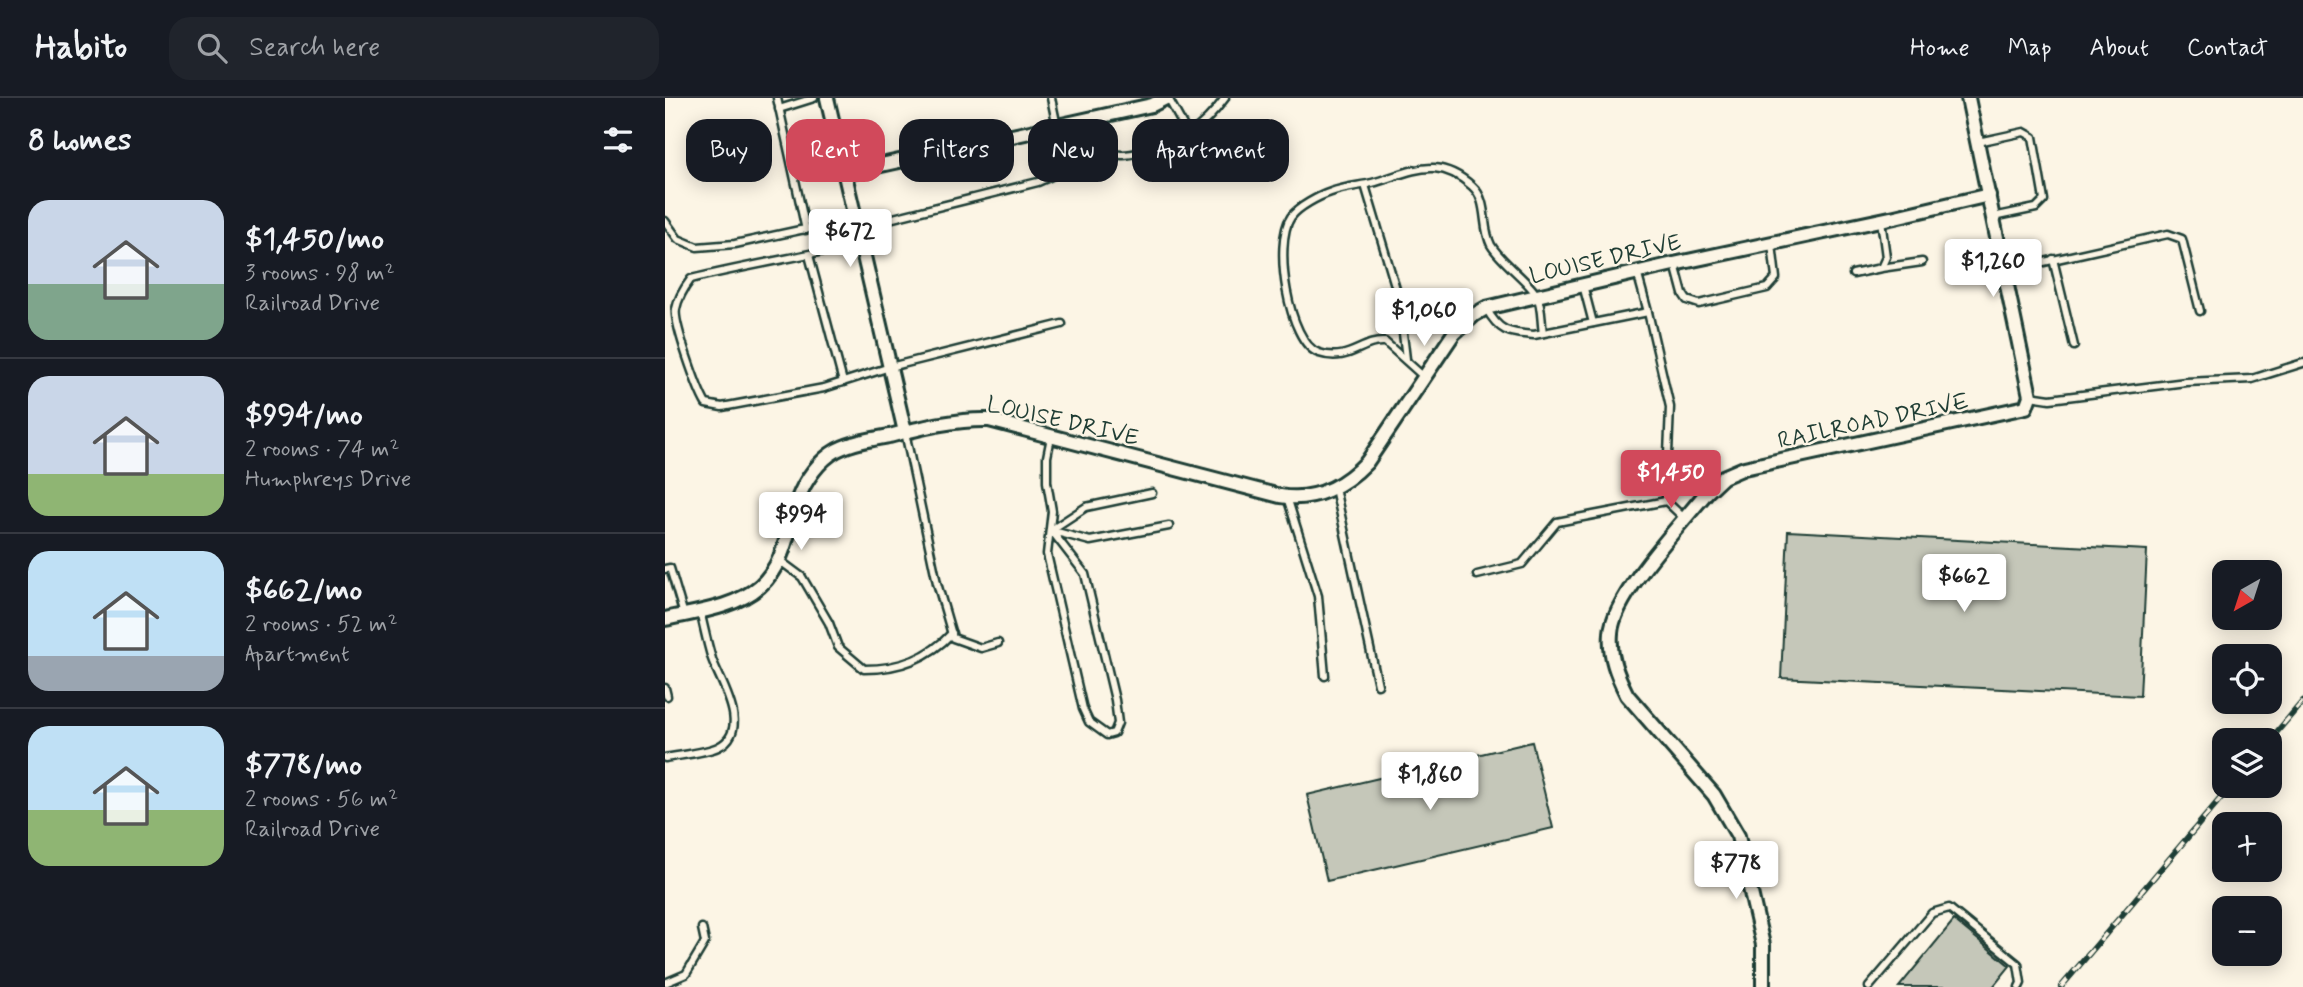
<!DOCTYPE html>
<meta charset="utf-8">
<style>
:root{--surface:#171b24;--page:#20242c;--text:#f1f3f6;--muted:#9ea1a6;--line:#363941;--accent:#d1495b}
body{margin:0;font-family:Mynerve,sans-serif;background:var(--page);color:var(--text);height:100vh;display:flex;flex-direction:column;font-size:26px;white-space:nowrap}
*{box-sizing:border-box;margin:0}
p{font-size:23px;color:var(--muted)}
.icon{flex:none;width:38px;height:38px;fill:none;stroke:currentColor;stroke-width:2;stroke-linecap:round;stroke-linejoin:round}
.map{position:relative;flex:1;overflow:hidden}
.panel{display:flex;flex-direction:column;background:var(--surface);width:665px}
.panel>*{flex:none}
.guide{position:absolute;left:21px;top:21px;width:665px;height:63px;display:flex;gap:14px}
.needle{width:46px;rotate:219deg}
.buttons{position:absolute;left:1547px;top:462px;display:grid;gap:14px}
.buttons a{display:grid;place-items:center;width:70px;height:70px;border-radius:14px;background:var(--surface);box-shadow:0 4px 18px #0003;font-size:35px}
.price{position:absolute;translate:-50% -60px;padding:0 16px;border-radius:7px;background:#fff;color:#222;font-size:23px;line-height:46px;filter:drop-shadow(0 2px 4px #0008)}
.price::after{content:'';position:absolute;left:50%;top:42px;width:21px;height:16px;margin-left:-10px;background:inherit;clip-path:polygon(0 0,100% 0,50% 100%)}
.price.selected{background:var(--accent);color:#fff}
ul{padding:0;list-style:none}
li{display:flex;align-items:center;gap:21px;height:175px;padding:0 28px}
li+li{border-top:2px solid var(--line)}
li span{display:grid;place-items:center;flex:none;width:196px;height:140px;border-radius:21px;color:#555}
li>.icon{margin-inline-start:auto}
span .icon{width:84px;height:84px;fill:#fffc;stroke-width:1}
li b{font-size:30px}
h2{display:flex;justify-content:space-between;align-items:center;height:84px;padding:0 28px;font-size:30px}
.tag{padding:0 24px;border-radius:21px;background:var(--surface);box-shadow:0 4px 18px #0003;font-size:24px;line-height:63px}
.tag.selected{background:var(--accent);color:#fff}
header{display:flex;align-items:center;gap:42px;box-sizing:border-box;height:98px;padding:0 35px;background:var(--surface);border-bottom:2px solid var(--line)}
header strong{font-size:33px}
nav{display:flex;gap:38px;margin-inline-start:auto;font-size:24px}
.search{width:490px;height:63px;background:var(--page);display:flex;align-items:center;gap:18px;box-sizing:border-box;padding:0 24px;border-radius:21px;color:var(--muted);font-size:26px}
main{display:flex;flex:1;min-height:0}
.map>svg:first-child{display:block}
.building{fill:#c5c7b9;stroke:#1f3d34;stroke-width:2}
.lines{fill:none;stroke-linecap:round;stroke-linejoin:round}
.lane-casing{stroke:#1f3d34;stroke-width:11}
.street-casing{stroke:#1f3d34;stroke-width:18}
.lane{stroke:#fcf5e5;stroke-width:6}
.street{stroke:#fcf5e5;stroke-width:12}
.rail-casing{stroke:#1f3d34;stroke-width:6}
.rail{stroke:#fcf5e5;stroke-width:3.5;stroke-dasharray:10;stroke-linecap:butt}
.labels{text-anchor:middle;stroke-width:5;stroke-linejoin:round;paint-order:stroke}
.street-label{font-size:23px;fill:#1f3d34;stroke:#fcf5e5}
</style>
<header>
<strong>Habito</strong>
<div class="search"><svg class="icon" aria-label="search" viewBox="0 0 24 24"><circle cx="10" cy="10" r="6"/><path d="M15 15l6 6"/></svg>Search here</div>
<nav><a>Home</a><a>Map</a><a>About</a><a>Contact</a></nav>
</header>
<main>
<section class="panel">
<h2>8 homes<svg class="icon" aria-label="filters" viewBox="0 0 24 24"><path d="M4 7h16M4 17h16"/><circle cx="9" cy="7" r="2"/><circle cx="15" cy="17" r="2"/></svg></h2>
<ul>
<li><span style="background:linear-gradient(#c9d6e8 60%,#7fa58c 0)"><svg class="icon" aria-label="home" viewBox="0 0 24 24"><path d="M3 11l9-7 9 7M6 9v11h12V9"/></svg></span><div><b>$1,450/mo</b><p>3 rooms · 98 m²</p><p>Railroad Drive</p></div></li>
<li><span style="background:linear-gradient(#c9d6e8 70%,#8fb573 0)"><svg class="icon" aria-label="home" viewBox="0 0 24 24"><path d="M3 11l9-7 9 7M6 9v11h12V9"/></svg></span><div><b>$994/mo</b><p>2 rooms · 74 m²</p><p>Humphreys Drive</p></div></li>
<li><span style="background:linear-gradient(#bfe0f5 75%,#9aa5b1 0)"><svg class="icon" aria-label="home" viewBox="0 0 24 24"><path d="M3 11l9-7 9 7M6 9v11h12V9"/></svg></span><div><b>$662/mo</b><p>2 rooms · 52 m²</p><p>Apartment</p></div></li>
<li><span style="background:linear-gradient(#bfe0f5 60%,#8fb573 0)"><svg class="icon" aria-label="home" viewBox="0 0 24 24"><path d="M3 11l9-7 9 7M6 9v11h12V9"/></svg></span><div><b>$778/mo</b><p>2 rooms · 56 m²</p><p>Railroad Drive</p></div></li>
</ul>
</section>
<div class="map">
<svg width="1638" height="889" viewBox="0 0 1638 889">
<rect width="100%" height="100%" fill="#fcf5e5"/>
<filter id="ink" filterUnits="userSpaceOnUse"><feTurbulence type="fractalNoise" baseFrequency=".0143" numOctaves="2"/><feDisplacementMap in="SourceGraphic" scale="14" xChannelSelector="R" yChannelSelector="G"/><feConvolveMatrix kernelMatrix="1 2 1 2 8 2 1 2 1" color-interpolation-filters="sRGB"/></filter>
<g filter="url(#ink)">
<g class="building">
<polygon points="1123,433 1482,452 1475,598 1116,580"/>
<polygon points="867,644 888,730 662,783 642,697"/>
<polygon points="1289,822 1345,868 1328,889 1234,889"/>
</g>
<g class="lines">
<defs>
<g id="lane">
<polyline points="112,0 141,132"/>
<polyline points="503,0 524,38"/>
<polyline points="114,11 149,0"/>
<path d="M 428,20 L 440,54 C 454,59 463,57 478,54 C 515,47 538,30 560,0"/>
<polyline points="1313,44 1359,34 1368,39 1379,102 1371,110 1328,119"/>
<polyline points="700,87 734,201 741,261"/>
<polyline points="0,123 13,141 32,149 70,146 135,132 191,125"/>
<polyline points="192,129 373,84 391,76 399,62 386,0"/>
<path d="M 196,145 C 140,158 83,167 26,181 C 20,189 13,200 11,211 C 8,224 33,293 41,306 L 57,309 L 159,290 L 225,269 L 397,226"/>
<polyline points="144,157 178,284"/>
<polyline points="1388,161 1409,248"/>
<polyline points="1010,166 1018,196 1022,202 1034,206 1102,190 1111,180 1107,146"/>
<polyline points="1216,170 1257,164"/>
<polyline points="1339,173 1503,136 1517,141 1535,213"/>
<polyline points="1188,176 1216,170 1221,159 1216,122"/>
<polyline points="918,187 928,225"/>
<path d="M 821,210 C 834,234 843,235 869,237 L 983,214 L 972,174"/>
<polyline points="983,214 1005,309 1001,403 1020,421"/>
<path d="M 759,279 L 720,244 C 697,242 684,265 654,255 C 623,245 608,144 626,119 C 633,109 654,98 666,94 C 679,89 694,88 707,85 C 727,80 749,69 769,70 C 784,71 796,78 807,88 C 824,103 816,128 826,147 C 836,164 867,186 872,198 C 877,208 876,224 878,235"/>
<polyline points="1365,298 1385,301 1521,284 1587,281 1638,265"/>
<polyline points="240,334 272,485 288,540 316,550 333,545"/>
<polyline points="670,390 713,587"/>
<polyline points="622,399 653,498 660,578"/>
<polyline points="386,432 420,476 450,602 453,625 449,635 442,637 424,624 418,611 382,456 387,413 382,384 382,359 386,339"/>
<polyline points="386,432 421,409 487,395"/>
<polyline points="388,433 425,443 504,428"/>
<path d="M 114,462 L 137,479 L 164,525 L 173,549 L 199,571 C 234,571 263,561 287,535"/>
<polyline points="0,471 5,470 19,517"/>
<polyline points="812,477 857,466 892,424 1001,403"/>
<polyline points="0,590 2,598"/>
<path d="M 0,660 C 15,657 40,655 53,649 C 88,632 55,584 47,561 C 42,545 39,529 35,513"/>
<polyline points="0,885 21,876 40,844 37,830"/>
<polyline points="1204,889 1267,815 1284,810 1353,866 1356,885 1354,889"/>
</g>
<g id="street">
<polyline points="162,0 240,334"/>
<polyline points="180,75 487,7 501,0"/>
<path d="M 0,521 C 31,514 70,510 95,488 C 121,464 122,432 133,401 C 140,382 154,362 172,352 C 188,344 207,341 224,338 C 256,330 290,321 324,322 L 615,398 C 649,404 679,388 702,364 L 789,235 L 809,217 L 821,210 L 1004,167 L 1230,119 L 1324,97"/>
<path d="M 1098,889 L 1098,847 L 1073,738 L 1049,697 L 962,597 C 952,577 944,558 946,535 C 948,498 1017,425 1042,394 L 1058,379 L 1079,370 L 1361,309 L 1365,298 L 1303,0"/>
</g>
</defs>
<use href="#lane" class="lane-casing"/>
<use href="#street" class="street-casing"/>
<use href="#lane" class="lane"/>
<use href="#street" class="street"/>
<defs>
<g id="rail">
<polyline points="1605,642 1638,603"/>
<polyline points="1396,889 1566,688"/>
</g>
</defs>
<use href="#rail" class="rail-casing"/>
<use href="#rail" class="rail"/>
</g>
</g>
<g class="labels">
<g class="street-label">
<text transform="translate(940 160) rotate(-13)" y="8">LOUISE DRIVE</text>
<text transform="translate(398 322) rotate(13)" y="8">LOUISE DRIVE</text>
<text transform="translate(1208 322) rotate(-12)" y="8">RAILROAD DRIVE</text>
</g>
</g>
</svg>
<div class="buttons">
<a><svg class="needle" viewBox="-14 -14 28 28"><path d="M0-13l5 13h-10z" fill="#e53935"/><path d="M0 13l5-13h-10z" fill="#9ea1a6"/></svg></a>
<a><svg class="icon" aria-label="locate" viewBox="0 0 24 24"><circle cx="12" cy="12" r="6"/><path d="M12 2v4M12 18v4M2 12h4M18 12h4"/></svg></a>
<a><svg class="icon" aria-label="layers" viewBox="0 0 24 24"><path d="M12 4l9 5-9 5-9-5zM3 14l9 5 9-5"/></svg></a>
<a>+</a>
<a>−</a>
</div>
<b class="price" style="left:185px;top:171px">$672</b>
<b class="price" style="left:1328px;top:201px">$1,260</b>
<b class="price" style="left:759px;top:250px">$1,060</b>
<b class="price selected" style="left:1006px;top:412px">$1,450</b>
<b class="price" style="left:136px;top:454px">$994</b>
<b class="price" style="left:1299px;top:516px">$662</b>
<b class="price" style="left:765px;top:714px">$1,860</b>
<b class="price" style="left:1071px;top:803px">$778</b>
<div class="guide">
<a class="tag">Buy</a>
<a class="tag selected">Rent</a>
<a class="tag">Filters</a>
<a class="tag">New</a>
<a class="tag">Apartment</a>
</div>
</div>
</main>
